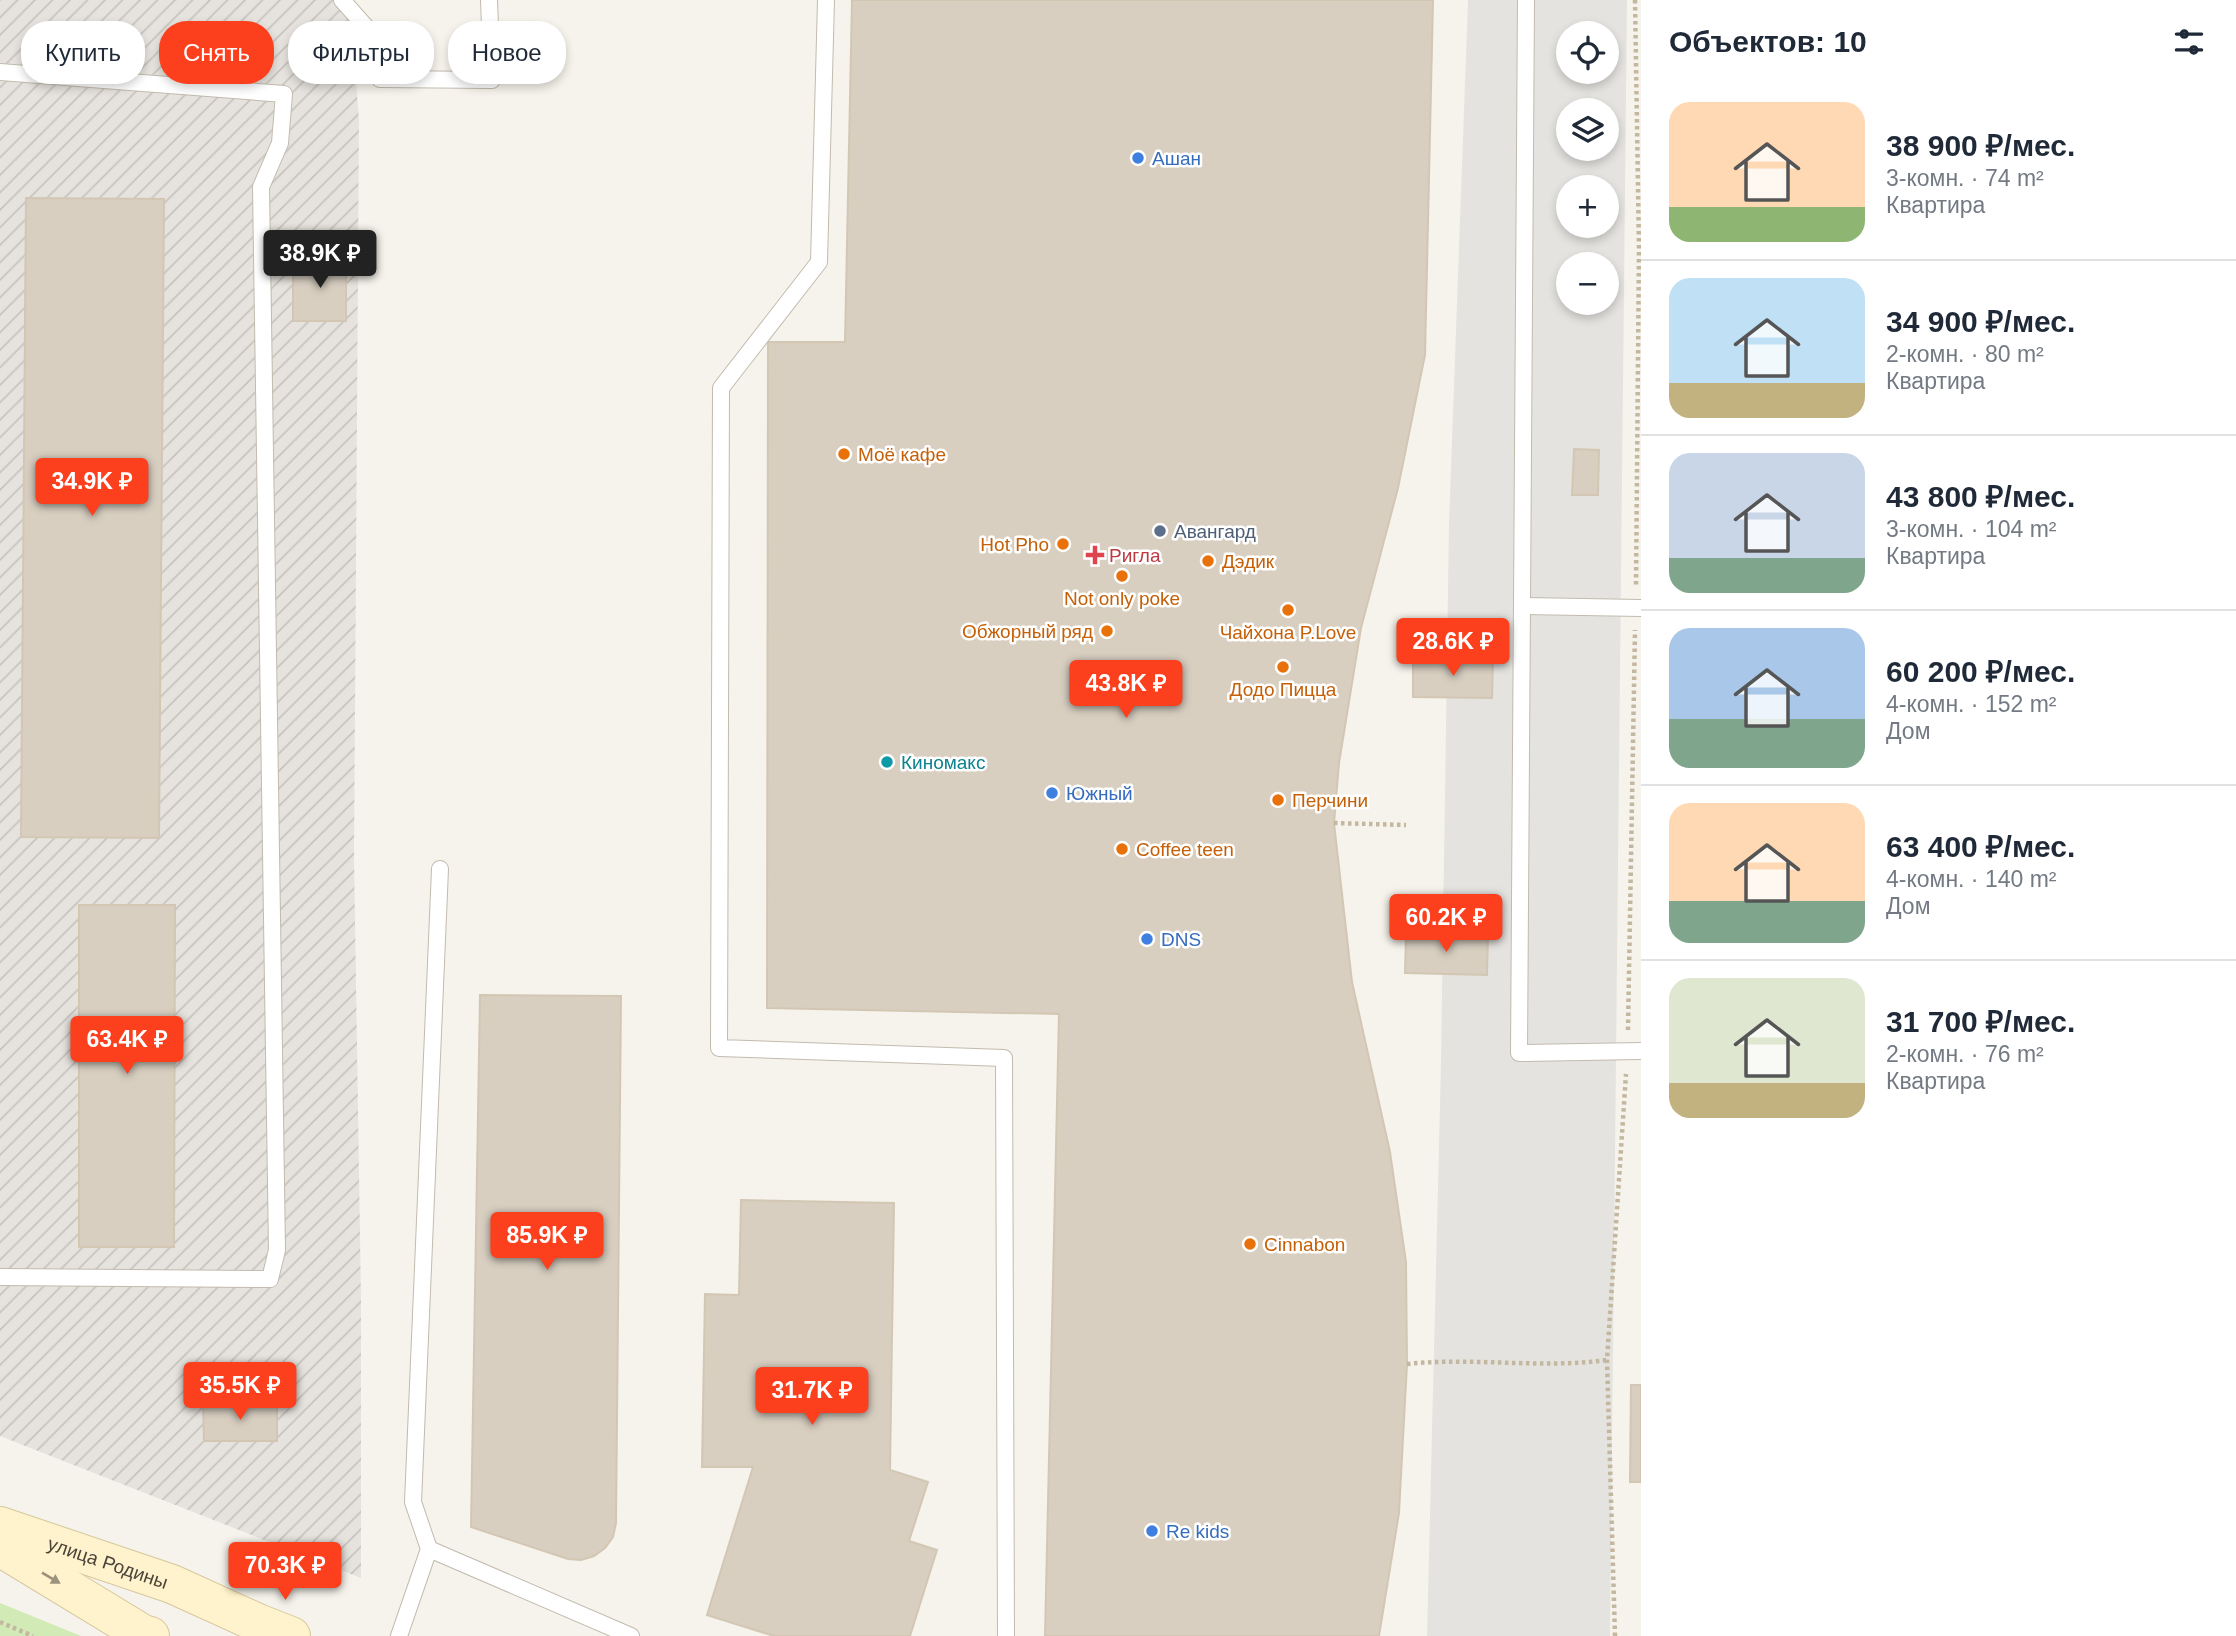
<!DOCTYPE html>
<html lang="ru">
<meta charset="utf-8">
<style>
:root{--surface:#fff;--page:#f2f2f3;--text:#1f2937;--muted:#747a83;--line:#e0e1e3;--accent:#fc3f1d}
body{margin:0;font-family:Helvetica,sans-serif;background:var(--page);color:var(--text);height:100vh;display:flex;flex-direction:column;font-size:26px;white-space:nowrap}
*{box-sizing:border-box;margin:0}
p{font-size:23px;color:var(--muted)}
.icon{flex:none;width:38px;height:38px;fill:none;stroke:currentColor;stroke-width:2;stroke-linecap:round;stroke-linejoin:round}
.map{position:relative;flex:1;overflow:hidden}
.side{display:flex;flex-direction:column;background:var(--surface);width:595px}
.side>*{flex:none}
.hud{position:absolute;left:21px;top:21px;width:665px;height:63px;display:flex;gap:14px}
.buttons{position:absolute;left:1556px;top:21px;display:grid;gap:14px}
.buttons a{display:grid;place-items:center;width:63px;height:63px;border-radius:50%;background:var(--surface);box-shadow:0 4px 10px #0003;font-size:35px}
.price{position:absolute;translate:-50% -60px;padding:0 16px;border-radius:7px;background:var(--accent);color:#fff;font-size:23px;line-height:46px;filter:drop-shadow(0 2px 4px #0008)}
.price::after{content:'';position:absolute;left:50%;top:42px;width:21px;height:16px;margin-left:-10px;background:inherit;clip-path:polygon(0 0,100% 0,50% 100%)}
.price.selected{background:#222;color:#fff}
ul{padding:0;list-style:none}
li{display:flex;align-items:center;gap:21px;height:175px;padding:0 28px}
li+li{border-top:2px solid var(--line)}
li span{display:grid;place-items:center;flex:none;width:196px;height:140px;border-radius:21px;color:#555}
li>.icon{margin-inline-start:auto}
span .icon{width:84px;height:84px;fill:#fffc;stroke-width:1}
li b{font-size:30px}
h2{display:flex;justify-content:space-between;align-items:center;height:84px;padding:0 28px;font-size:30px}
.tag{padding:0 24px;border-radius:28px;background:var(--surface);box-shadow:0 4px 10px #0003;font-size:24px;line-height:63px}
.tag.selected{background:var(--accent);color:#fff}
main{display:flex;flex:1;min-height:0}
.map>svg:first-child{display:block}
.industrial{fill:url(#industrial-furrows)}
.green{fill:#d2eab5}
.parking{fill:#e5e3e0;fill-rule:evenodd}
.building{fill:#d8cfc1;stroke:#d3c7b4;stroke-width:2}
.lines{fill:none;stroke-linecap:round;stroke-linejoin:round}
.lane-casing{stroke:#c2bbae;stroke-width:18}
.secondary-casing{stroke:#d6c79b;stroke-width:40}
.path{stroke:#c4b79f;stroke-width:4.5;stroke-dasharray:3.5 3.5;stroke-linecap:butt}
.lane{stroke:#fff;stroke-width:16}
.secondary{stroke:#fff3cd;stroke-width:38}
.oneway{fill:#9c937c}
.shop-dot{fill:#3f7fe0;stroke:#fff;stroke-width:2.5}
.food-dot{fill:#e8710a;stroke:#fff;stroke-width:2.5}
.service-dot{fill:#5c6f8a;stroke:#fff;stroke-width:2.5}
.health-dot{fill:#e0444e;stroke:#fff;stroke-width:2.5}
.culture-dot{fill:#0f9aa8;stroke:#fff;stroke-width:2.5}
.labels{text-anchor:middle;stroke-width:5;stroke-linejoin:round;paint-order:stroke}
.shop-label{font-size:19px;fill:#366cbe;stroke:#fff;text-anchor:start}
.food-label{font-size:19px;fill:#c56008;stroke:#fff;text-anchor:start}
.service-label{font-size:19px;fill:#4e5e75;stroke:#fff;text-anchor:start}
.health-label{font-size:19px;fill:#be3a42;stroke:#fff;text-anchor:start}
.culture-label{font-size:19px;fill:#0d838f;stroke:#fff;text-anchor:start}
.street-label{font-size:19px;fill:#4b4439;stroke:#fff}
</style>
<main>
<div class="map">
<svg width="1641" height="1636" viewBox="0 0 1641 1636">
<defs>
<pattern id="industrial-furrows" width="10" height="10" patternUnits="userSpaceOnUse" patternTransform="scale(1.75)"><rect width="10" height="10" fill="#e6e2dd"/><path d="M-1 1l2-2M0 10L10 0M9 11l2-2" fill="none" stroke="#c7c3be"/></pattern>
</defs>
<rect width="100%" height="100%" fill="#f6f3ec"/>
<polygon class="industrial" points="0,0 350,0 359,121 354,858 361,1300 361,1578 0,1436"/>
<polygon class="green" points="0,1603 81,1636 0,1636"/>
<path class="parking" d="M 1468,0 L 1627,0 L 1610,1636 L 1427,1636 L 1441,1063 L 1449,523 ZM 1568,33 L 1606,33 L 1606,72 L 1568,72 ZM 1568,110 L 1606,110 L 1606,149 L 1568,149 ZM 1568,187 L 1606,187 L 1606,226 L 1568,226 ZM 1568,264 L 1606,264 L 1606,303 L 1568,303 Z"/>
<g class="building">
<polygon points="852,0 1433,0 1425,355 1398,488 1361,628 1339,763 1334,823 1352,982 1390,1152 1406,1262 1407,1364 1399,1513 1379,1636 1045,1636 1059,1014 767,1008 768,342 845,342"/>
<polygon points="26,198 164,199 159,838 21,837"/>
<rect x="293" y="259" width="53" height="62"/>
<polygon points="1574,449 1599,450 1598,495 1572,495"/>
<polygon points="1413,659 1493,660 1492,698 1413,697"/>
<polygon points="79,905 175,905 174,1247 79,1247"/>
<polygon points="1406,934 1488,936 1487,975 1405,973"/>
<polygon points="480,995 621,996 616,1523 613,1537 605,1548 594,1556 581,1560 568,1559 471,1527"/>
<polygon points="741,1200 894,1203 890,1470 928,1482 909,1541 937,1550 910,1636 774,1636 707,1615 753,1467 702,1467 705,1294 739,1295"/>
<polygon points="1631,1385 1641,1385 1641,1482 1630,1482"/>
<polygon points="277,1403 277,1441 204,1441 203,1404"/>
</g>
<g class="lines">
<defs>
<g id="lane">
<polyline points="342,0 366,27 380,79 492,80 489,0"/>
<polyline points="826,0 819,262 721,388 719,1048 1004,1058 1006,1636"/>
<polyline points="1526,0 1519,1053 1641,1051"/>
<polyline points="0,72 284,94 280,143 261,187 277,1250 270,1279 0,1277"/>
<polyline points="1522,606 1641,608"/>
<polyline points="429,1549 631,1636"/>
<polyline points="399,1636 429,1549 413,1502 440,869"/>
</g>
<g id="secondary">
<path id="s1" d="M 0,1526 L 172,1584 L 258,1623 L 291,1636"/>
<polyline points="0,1547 143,1634 150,1636"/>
</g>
</defs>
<use href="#lane" class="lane-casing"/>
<use href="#secondary" class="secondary-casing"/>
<g class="path">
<polyline points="1635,0 1639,248 1636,586"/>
<polyline points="1334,823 1406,825"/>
<polyline points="1628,1030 1635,630"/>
<path d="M 1407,1364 C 1473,1357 1541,1369 1607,1360"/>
<polyline points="0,1622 33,1636"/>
<polyline points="1615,1636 1607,1360 1626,1074"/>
</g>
<use href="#lane" class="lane"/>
<use href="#secondary" class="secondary"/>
</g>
<defs><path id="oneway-solid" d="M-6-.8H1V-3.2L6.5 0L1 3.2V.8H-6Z" transform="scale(1.75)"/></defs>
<use class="oneway" href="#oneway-solid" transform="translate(51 1578) rotate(31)"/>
<g class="shop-dot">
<circle cx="1138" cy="158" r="7"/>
<circle cx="1052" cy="793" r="7"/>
<circle cx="1147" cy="939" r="7"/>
<circle cx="1152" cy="1531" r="7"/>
</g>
<g class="food-dot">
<circle cx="844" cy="454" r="7"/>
<circle cx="1063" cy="544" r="7"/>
<circle cx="1208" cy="561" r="7"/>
<circle cx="1122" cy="576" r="7"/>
<circle cx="1288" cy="610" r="7"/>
<circle cx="1107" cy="631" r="7"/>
<circle cx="1283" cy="667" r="7"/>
<circle cx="1278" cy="800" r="7"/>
<circle cx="1122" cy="849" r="7"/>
<circle cx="1250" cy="1244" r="7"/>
</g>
<circle class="service-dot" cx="1160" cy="531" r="7"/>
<path class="health-dot" d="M1091.5 544.5h7v7h7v7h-7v7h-7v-7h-7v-7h7z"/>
<circle class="culture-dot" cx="887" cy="762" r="7"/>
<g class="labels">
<g class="shop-label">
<text x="1152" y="165">Ашан</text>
<text x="1066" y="800">Южный</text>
<text x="1161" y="946">DNS</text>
<text x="1166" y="1538">Re kids</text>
</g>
<g class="food-label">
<text x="858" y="461">Моё кафе</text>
<text x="1049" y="551" text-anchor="end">Hot Pho</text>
<text x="1222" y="568">Дэдик</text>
<text x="1122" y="605" text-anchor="middle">Not only poke</text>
<text x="1093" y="638" text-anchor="end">Обжорный ряд</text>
<text x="1288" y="639" text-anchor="middle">Чайхона P.Love</text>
<text x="1283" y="696" text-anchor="middle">Додо Пицца</text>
<text x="1292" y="807">Перчини</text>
<text x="1136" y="856">Coffee teen</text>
<text x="1264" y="1251">Cinnabon</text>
</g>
<g class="service-label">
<text x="1174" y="538">Авангард</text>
</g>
<g class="health-label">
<text x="1109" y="562">Ригла</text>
</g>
<g class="culture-label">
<text x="901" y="769">Киномакс</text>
</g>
<g class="street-label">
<text dy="7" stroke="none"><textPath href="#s1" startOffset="114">улица Родины</textPath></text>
</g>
</g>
</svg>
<div class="buttons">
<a><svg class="icon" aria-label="locate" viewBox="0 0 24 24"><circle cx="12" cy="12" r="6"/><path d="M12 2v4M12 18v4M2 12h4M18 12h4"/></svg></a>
<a><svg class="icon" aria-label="layers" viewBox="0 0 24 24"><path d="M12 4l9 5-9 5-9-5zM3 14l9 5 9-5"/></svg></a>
<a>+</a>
<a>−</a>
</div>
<b class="price selected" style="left:320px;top:290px">38.9K ₽</b>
<b class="price" style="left:92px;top:518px">34.9K ₽</b>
<b class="price" style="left:1453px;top:678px">28.6K ₽</b>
<b class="price" style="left:1126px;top:720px">43.8K ₽</b>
<b class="price" style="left:1446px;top:954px">60.2K ₽</b>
<b class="price" style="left:127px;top:1076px">63.4K ₽</b>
<b class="price" style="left:547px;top:1272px">85.9K ₽</b>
<b class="price" style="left:240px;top:1422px">35.5K ₽</b>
<b class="price" style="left:812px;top:1427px">31.7K ₽</b>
<b class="price" style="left:285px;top:1602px">70.3K ₽</b>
<div class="hud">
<a class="tag">Купить</a>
<a class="tag selected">Снять</a>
<a class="tag">Фильтры</a>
<a class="tag">Новое</a>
</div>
</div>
<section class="side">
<h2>Объектов: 10<svg class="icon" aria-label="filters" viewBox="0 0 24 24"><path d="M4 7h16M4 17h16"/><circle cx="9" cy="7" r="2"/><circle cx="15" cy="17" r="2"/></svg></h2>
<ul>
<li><span style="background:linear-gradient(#ffd9b3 75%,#8fb573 0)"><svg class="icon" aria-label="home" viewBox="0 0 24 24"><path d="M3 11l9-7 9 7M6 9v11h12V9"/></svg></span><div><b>38 900 ₽/мес.</b><p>3-комн. · 74 m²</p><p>Квартира</p></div></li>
<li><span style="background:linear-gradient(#bfe0f5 75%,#c2b280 0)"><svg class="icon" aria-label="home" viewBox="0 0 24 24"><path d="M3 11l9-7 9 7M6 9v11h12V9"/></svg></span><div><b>34 900 ₽/мес.</b><p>2-комн. · 80 m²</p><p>Квартира</p></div></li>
<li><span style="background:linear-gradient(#c9d6e8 75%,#7fa58c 0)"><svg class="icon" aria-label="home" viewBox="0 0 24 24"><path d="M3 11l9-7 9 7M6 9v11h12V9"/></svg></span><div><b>43 800 ₽/мес.</b><p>3-комн. · 104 m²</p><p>Квартира</p></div></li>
<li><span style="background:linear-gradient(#a9c7e8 65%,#7fa58c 0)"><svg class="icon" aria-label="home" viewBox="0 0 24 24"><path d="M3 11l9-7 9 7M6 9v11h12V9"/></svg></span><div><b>60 200 ₽/мес.</b><p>4-комн. · 152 m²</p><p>Дом</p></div></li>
<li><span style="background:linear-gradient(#ffd9b3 70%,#7fa58c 0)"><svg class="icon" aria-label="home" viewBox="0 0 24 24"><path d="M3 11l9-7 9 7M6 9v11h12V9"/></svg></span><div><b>63 400 ₽/мес.</b><p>4-комн. · 140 m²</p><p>Дом</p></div></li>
<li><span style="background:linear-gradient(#dfe7d0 75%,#c2b280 0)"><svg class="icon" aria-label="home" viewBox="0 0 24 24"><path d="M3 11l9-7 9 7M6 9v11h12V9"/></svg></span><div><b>31 700 ₽/мес.</b><p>2-комн. · 76 m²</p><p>Квартира</p></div></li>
</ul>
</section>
</main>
